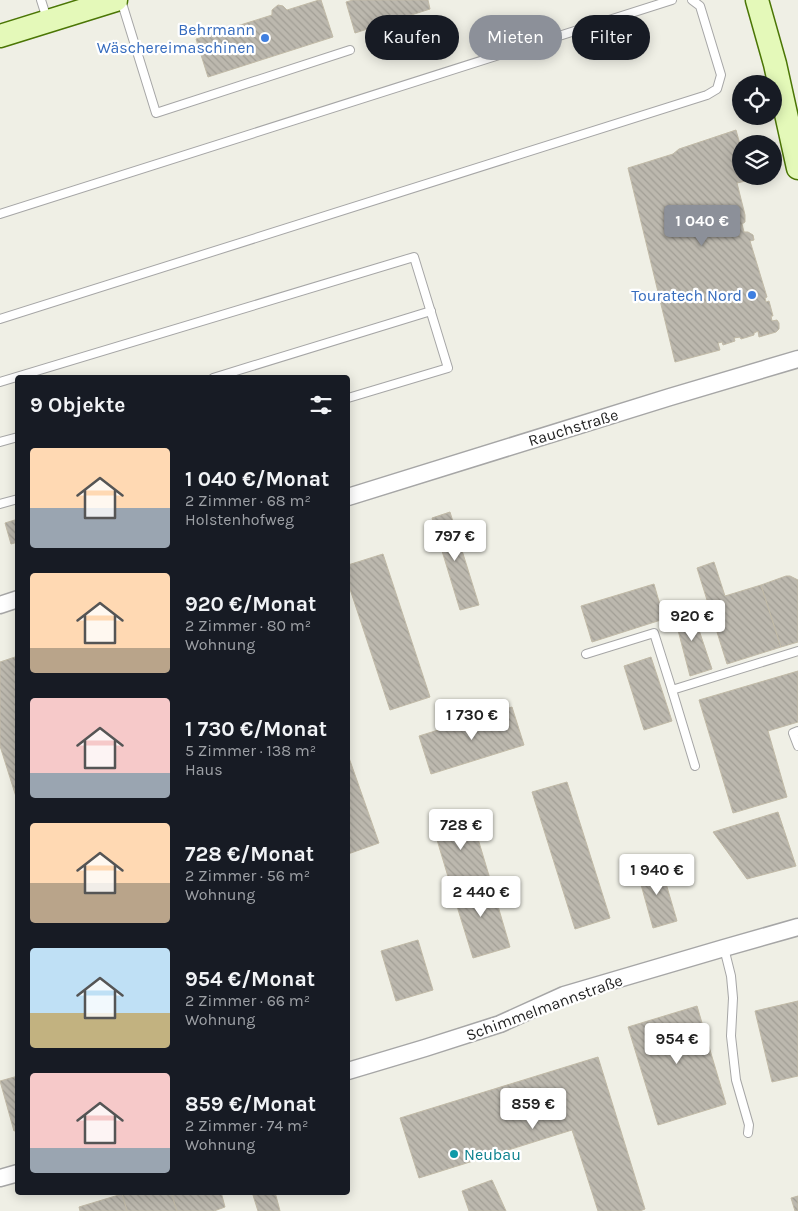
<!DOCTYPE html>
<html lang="de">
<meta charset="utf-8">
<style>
:root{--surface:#171b24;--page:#242831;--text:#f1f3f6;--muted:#9ea1a6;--accent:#8c9099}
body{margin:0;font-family:Karla,sans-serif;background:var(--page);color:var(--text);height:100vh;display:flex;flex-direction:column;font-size:19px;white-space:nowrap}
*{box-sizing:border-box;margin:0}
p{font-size:16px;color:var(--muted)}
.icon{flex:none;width:28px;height:28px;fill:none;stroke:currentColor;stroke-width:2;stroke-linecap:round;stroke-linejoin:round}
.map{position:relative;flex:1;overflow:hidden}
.sheet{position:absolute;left:15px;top:375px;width:335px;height:820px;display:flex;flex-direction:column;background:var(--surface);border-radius:5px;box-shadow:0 2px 12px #0003}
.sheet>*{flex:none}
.banner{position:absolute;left:365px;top:15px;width:358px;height:45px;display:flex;gap:10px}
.tools{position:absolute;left:732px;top:75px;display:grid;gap:10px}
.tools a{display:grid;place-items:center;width:50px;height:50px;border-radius:50%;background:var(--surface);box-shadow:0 2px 12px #0003;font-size:25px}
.price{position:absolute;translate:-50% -42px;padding:0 11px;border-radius:5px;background:#fff;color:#222;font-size:16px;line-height:32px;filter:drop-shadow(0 1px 2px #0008)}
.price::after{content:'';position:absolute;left:50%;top:30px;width:15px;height:11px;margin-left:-8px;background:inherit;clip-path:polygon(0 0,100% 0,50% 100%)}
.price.selected{background:var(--accent);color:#fff}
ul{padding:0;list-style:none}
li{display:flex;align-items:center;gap:15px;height:125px;padding:0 15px}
li span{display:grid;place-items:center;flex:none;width:140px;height:100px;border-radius:5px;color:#555}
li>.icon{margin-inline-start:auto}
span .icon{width:60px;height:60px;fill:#fffc;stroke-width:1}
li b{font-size:21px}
h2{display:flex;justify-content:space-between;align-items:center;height:60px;padding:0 15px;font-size:21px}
.tag{padding:0 18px;border-radius:22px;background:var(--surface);box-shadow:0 2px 12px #0003;font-size:18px;line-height:45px}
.tag.selected{background:var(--accent);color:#fff}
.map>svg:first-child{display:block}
.building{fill:url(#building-back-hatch);stroke:#c1baa7}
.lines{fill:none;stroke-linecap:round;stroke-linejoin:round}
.lane-casing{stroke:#a6a6a6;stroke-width:10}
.street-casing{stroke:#a6a6a6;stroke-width:19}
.secondary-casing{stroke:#4b7605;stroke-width:25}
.lane{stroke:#fff;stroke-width:8}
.street{stroke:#fff;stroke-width:16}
.secondary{stroke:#e4f9b9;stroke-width:22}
.shop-dot{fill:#3f7fe0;stroke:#fff;stroke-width:2}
.culture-dot{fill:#0f9aa8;stroke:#fff;stroke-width:2}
.labels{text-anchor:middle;stroke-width:4.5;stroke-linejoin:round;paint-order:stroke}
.shop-label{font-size:16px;fill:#366cbe;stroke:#fff;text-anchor:end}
.street-label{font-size:16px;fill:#1f1f1f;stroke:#fff}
.culture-label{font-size:16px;fill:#0d838f;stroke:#fff;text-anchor:start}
</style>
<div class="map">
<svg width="798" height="1211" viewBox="0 0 798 1211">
<defs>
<pattern id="building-back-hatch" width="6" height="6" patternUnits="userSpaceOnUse" patternTransform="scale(1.25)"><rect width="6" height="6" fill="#bcb8ae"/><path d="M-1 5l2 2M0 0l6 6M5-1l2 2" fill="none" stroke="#a19e95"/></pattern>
</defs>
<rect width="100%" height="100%" fill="#efefe5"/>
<g class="building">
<polygon points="319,0 321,0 333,37 208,77 196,39 272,15 272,10 278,5 283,6 287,10"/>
<polygon points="353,0 428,0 430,9 355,33 346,2"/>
<polygon points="736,130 741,148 741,176 749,176 750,180 737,183 745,215 745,222 742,224 744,232 748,232 753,235 754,240 750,241 767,297 765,298 766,302 769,301 773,316 771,316 772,321 777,320 779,323 779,329 776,332 759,337 758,331 754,333 754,335 741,339 740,337 734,338 735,341 723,345 722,342 718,343 720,350 675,362 628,168 673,154 679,149"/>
<polygon points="450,512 479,605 460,610 432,518"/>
<polygon points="18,519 18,542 11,544 5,523"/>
<polygon points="383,554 430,697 390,710 348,583 348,563 348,565"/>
<polygon points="714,562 725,596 761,585 781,647 727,664 697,568"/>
<polygon points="786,576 790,576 798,580 798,642 781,647 761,585"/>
<polygon points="654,584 664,619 592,642 581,606"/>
<polygon points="691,606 712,669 690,676 673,611"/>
<polygon points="18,656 18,803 0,746 0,662"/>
<polygon points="651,657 672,721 644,730 624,666"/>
<polygon points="798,671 798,722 768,731 787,797 733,813 699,700"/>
<polygon points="512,707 524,745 431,774 419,736"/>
<polygon points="348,755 379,843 348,854"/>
<polygon points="567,782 610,918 575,929 532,792"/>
<polygon points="470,812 490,879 452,890 432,823"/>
<polygon points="778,812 796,866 747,879 713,832"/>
<polygon points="660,863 677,921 653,928 637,870"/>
<polygon points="490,879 510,947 473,958 452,890"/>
<polygon points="418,940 433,990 396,1001 381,951"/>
<polygon points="798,1001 798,1076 772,1082 755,1011"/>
<polygon points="697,1006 726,1104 658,1125 628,1027"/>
<polygon points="598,1057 645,1209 640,1211 598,1211 572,1130 419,1178 400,1118"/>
<polygon points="18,1076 18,1130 14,1131 0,1081"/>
<polygon points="492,1180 506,1211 469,1211 462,1191"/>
<polygon points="127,1192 171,1192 177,1211 127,1211 122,1194"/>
<polygon points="171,1192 221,1192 225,1207 214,1211 177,1211"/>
<polygon points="252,1192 275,1192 280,1211 258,1211"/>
<polygon points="122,1194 127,1211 80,1211 79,1207"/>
<polygon points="798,1196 798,1211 795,1211 791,1198"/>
</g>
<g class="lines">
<defs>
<g id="lane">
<polyline points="41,0 47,19"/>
<polyline points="121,0 156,113 350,50"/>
<polyline points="0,214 672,0"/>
<polyline points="0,319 707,95 717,89 721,75 700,6 692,0"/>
<polyline points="213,378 431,311"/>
<polyline points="0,382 414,257 448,368 348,398"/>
<polyline points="0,442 18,437"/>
<polyline points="0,504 18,499"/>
<polyline points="586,654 654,633 672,690 798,651"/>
<polyline points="672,690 695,766"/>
<polyline points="798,731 793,733 798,746"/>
<polyline points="724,948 731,976 733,998 731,1036 736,1080 749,1125 748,1133"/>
</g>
<g id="street">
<polyline points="348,497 670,397 798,359"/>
<polyline points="0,605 18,599"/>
<polyline points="348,1071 425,1048 500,1024 564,995 724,948 798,927"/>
<polyline points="0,1178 18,1173"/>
</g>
<g id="secondary">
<polyline points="757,0 775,64 798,168"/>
<polyline points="0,36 116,0"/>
</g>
</defs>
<use href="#lane" class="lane-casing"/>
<use href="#street" class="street-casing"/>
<use href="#secondary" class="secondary-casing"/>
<use href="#lane" class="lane"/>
<use href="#street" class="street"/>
<use href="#secondary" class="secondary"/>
</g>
<g class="shop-dot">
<circle cx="265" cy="38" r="5"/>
<circle cx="752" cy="295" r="5"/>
</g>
<circle class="culture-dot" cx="454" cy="1154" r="5"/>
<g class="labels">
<g class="shop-label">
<text x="255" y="35">Behrmann<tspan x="255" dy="18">Wäschereimaschinen</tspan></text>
<text x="742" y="301">Touratech Nord</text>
</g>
<g class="street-label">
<text transform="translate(573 427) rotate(-17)" y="6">Rauchstraße</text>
<text transform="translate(544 1007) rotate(-20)" y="6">Schimmelmannstraße</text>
</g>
<g class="culture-label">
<text x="464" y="1160">Neubau</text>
</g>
</g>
</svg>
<div class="tools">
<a><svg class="icon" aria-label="locate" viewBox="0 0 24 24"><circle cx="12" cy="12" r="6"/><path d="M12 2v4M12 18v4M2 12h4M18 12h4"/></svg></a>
<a><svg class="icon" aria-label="layers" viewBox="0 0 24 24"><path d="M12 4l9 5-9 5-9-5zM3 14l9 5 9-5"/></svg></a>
</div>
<b class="price selected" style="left:702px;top:247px">1 040 €</b>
<b class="price" style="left:455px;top:562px">797 €</b>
<b class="price" style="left:692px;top:642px">920 €</b>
<b class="price" style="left:472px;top:741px">1 730 €</b>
<b class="price" style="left:461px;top:851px">728 €</b>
<b class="price" style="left:657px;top:896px">1 940 €</b>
<b class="price" style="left:481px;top:918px">2 440 €</b>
<b class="price" style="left:677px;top:1065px">954 €</b>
<b class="price" style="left:533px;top:1130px">859 €</b>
<div class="banner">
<a class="tag">Kaufen</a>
<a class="tag selected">Mieten</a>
<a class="tag">Filter</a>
</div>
<section class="sheet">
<h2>9 Objekte<svg class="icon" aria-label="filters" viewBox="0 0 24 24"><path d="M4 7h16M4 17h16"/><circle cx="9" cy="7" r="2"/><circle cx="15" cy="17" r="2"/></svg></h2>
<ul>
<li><span style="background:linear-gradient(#ffd9b3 60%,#9aa5b1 0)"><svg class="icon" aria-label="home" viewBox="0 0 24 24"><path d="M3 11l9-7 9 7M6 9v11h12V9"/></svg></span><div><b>1 040 €/Monat</b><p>2 Zimmer · 68 m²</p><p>Holstenhofweg</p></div></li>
<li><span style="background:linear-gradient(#ffd9b3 75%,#b9a48a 0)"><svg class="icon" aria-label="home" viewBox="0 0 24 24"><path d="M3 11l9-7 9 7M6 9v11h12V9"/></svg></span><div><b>920 €/Monat</b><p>2 Zimmer · 80 m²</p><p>Wohnung</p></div></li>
<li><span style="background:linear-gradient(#f6c9c9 75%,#9aa5b1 0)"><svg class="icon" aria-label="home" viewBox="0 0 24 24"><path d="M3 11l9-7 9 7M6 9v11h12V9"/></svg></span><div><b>1 730 €/Monat</b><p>5 Zimmer · 138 m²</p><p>Haus</p></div></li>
<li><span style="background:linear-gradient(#ffd9b3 60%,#b9a48a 0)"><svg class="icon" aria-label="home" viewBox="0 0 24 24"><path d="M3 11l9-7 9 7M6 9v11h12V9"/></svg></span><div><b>728 €/Monat</b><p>2 Zimmer · 56 m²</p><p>Wohnung</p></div></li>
<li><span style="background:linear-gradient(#bfe0f5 65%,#c2b280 0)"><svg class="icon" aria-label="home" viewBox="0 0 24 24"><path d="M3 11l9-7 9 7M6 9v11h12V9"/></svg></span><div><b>954 €/Monat</b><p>2 Zimmer · 66 m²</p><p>Wohnung</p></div></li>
<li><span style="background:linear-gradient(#f6c9c9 75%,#9aa5b1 0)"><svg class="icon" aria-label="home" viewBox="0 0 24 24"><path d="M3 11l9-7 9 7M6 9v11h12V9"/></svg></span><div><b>859 €/Monat</b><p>2 Zimmer · 74 m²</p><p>Wohnung</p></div></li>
</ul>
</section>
</div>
